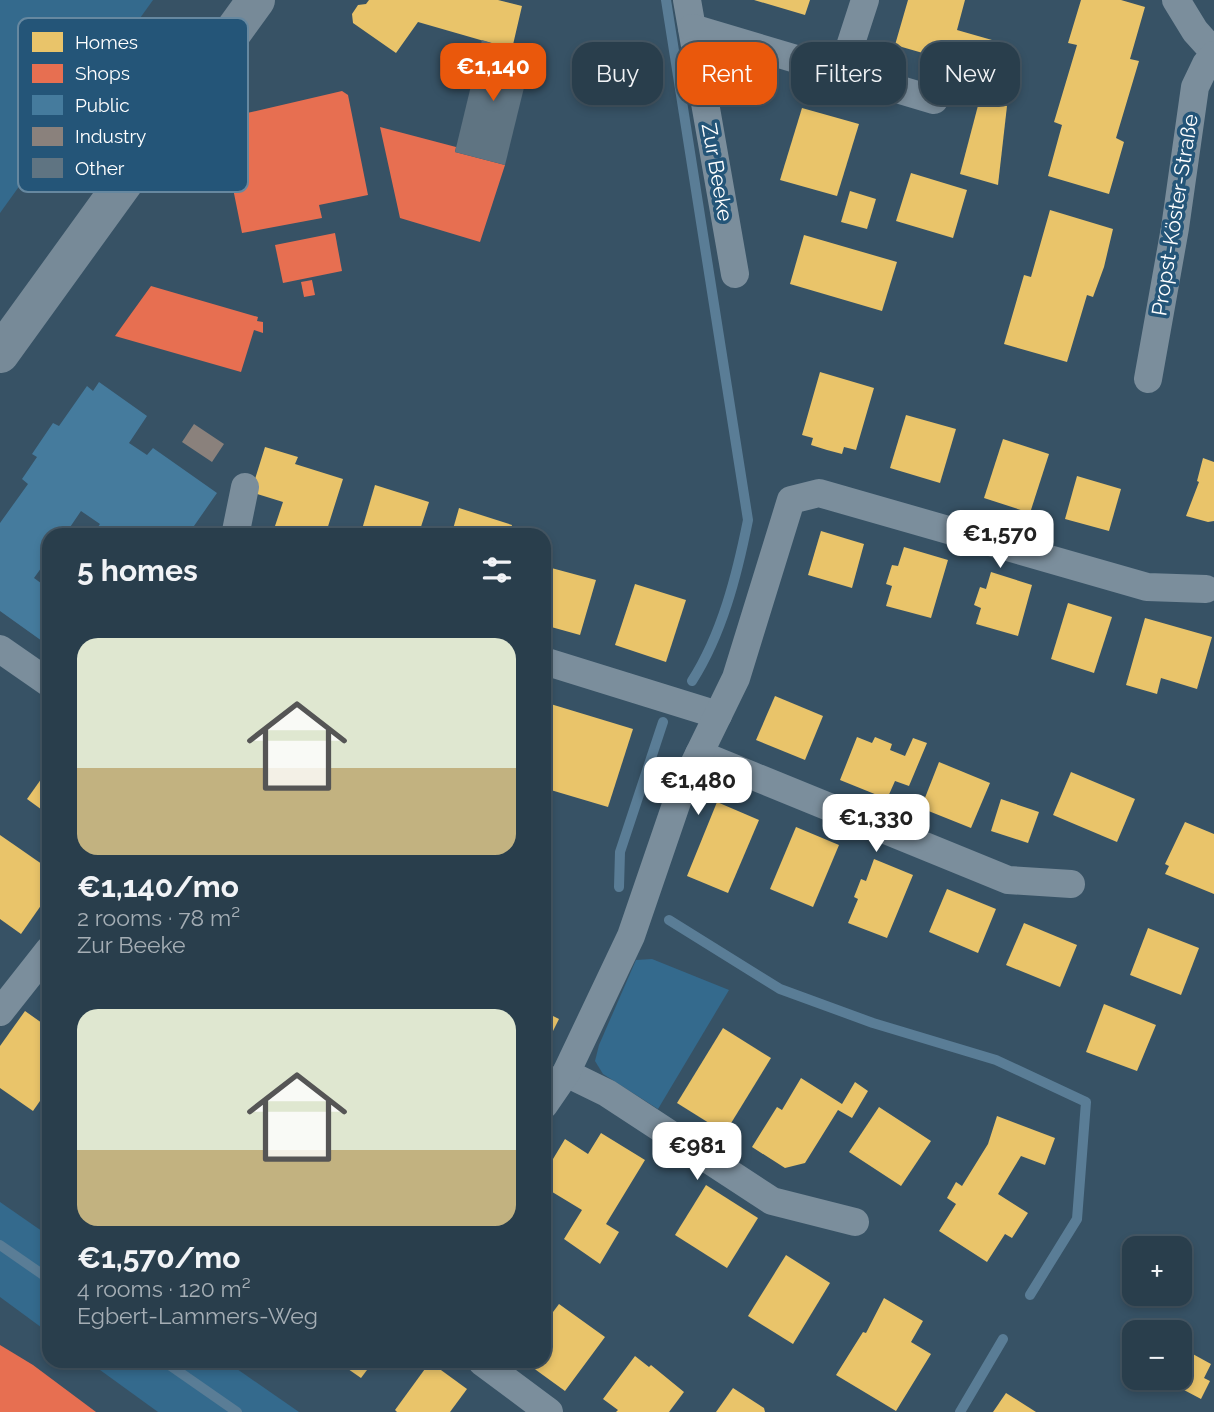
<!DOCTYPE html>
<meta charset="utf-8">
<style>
:root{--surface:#293e4c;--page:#314553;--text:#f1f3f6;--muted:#a5aeb5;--line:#455764;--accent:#ea580c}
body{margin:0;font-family:Raleway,sans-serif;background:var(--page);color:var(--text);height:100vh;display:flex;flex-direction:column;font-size:26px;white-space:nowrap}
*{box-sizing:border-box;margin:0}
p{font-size:23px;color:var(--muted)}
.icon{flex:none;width:38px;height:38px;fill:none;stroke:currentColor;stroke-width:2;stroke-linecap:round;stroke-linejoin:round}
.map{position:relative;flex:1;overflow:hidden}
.panel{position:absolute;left:42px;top:528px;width:509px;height:840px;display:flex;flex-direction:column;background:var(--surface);border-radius:21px;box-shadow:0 4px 10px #0003,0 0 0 2px var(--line)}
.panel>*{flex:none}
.banner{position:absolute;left:572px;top:42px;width:536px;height:63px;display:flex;gap:14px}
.controls{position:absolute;left:1122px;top:1236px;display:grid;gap:14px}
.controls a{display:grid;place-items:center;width:70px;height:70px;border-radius:14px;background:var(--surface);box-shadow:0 4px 10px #0003,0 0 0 2px var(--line);font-size:35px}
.price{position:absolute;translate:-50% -60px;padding:0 16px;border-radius:14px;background:#fff;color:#222;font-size:23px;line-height:46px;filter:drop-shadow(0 2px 4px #0008)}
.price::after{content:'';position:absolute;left:50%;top:42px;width:21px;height:16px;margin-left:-10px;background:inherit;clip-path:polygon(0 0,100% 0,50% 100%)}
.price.on{background:var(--accent);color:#fff}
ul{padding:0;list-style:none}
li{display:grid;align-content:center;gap:14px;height:371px;padding:0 35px}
li span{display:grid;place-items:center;height:217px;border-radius:21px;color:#555}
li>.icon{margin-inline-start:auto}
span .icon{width:126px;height:126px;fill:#fffc;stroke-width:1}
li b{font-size:30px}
h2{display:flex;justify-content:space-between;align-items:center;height:84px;padding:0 35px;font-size:30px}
.tag{padding:0 24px;border-radius:21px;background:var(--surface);box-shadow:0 4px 10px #0003,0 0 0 2px var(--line);font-size:24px;line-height:63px}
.tag.on{background:var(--accent);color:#fff}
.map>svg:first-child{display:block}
.green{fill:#346a8d}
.homes{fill:#e9c46a}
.shops{fill:#e76f51}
.public{fill:#457b9d}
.industry{fill:#8a817c}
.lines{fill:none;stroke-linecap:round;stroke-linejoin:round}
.stream{stroke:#5a7d96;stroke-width:10}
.building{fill:#5f7482}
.minor{stroke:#7b8e9c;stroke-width:28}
.secondary{stroke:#778a98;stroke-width:38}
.labels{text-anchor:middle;stroke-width:7;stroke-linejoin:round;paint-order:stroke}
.street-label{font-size:21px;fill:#fff;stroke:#245578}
.key{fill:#245578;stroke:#6688a0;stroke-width:2}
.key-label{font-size:19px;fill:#fff}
</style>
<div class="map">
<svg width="1214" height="1412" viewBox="0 0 1214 1412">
<rect width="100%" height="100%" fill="#375265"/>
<g class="green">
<polygon points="0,0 153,0 0,213"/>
<polygon points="652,959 729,990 658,1109 603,1074 595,1061 599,1045 636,960"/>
<polygon points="0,1202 49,1236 49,1333 0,1297"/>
<polygon points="89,1362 227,1362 299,1412 158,1412"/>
</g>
<g class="homes">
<polygon points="369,0 498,0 522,6 512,49 418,22 396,53 353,23 352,14 358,5 366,4"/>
<polygon points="754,0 810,0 805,15"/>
<polygon points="908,0 965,0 957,30 999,42 985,89 942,77 947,60 895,45"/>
<polygon points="1081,0 1121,0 1145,7 1130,59 1139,61 1116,138 1124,142 1109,194 1048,176 1062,125 1054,122 1077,45 1068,43"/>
<polygon points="980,98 1007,106 998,185 960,174"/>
<polygon points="802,108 859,124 837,196 780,180"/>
<polygon points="911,173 967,190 953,238 896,221"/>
<polygon points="850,191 876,199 867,229 841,222"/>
<polygon points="1050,210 1113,229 1104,267 1093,297 1087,295 1067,362 1004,344 1024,275 1031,277"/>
<polygon points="804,235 897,262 882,311 790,284"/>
<polygon points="820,372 874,388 856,450 844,447 842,454 827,450 811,445 813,438 802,435"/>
<polygon points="906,415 956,429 940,483 890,468"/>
<polygon points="1003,439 1049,454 1030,513 984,498"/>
<polygon points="265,447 298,457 295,464 343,479 325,536 293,536 274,529 283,502 251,492"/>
<polygon points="1203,458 1214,462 1214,521 1208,522 1186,516 1199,482 1197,481"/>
<polygon points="1077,476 1121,489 1109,531 1065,519"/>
<polygon points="375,485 429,502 418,536 360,536"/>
<polygon points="459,508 512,525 509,536 451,536"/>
<polygon points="821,531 864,544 852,588 808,575"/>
<polygon points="904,547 948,560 931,618 886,606 892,586 886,584 892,565 898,566"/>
<polygon points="544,566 596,580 580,635 544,625"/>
<polygon points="991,572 1032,585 1018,636 976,624 981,608 974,605 980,587 986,589"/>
<polygon points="635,584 686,600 666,662 615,645"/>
<polygon points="1068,603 1112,617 1094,673 1051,659"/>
<polygon points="1145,618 1212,637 1197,689 1161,678 1157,694 1126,685"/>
<polygon points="775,696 823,716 805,760 756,740"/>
<polygon points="544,702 633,729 608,807 544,788"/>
<polygon points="857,737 872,743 875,737 892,744 890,750 905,756 913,738 927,743 909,786 895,781 887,799 840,780"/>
<polygon points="939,762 990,783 971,828 921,808"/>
<polygon points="49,768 49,815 27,799"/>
<polygon points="1071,772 1135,799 1117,842 1053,815"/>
<polygon points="1001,799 1039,812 1028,843 991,831"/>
<polygon points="717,802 759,820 728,893 687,876"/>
<polygon points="1185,822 1214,834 1214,894 1165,874 1169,866 1165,864"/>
<polygon points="796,827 839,845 813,907 770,889"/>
<polygon points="0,835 49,869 49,894 21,934 0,919"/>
<polygon points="874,859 913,875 887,938 848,923 858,899 854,897 861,879 866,881"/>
<polygon points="947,889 996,909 978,953 929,932"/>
<polygon points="1024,923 1077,945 1060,987 1006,965"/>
<polygon points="1148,928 1199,948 1181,995 1130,975"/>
<polygon points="1104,1004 1156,1025 1137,1071 1086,1052"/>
<polygon points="25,1011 49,1028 49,1088 33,1111 0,1088 0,1046"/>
<polygon points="549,1014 559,1019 553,1031 544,1027"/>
<polygon points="723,1028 771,1058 725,1133 677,1103"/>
<polygon points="801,1078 842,1104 855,1082 868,1091 852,1118 838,1110 805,1163 785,1168 752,1147 777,1107 782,1110"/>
<polygon points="879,1107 931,1141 901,1186 849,1152"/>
<polygon points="997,1116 1055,1138 1045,1165 1021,1156 998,1194 1028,1213 1012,1238 1005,1234 987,1262 939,1231 956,1204 947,1198 956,1182 962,1186 988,1144"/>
<polygon points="601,1133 645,1160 606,1224 619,1232 600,1264 564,1239 582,1210 544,1187 544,1174 565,1139 588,1154"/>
<polygon points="706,1185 758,1218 727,1268 675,1235"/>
<polygon points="786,1255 830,1283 793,1344 748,1316"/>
<polygon points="884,1298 923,1321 911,1342 931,1354 896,1411 836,1375 863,1332 866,1333"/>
<polygon points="559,1304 605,1337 565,1391 525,1362 544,1362 544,1324"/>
<polygon points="1180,1347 1211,1364 1204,1378 1210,1381 1201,1399 1167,1381 1169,1377 1180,1377"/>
<polygon points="635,1356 649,1367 651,1365 684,1392 669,1412 616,1412 618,1410 603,1399"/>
<polygon points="338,1362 373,1362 361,1378"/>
<polygon points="430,1362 467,1389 450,1412 397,1412 395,1410"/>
<polygon points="733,1388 764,1408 765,1412 716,1412"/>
<polygon points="1006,1393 1036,1412 993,1412"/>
</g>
<g class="shops">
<polygon points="342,91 348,95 368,195 319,205 322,218 242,233 224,144 247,113"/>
<polygon points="380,127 456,147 455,152 505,165 480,242 400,218"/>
<polygon points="335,233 342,271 283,283 275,245"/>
<polygon points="312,280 315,295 304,297 301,282"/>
<polygon points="151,286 258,317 257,321 263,322 263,333 254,330 241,372 115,336"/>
<polygon points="0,1345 33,1365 96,1412 0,1412"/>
</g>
<polygon class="public" points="99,382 147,416 129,443 147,455 153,448 217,493 187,536 101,536 95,531 100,524 81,511 64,536 49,536 49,557 34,578 49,589 49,646 0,611 0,523 28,484 22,479 37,457 32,454 53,423 59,426 87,386 93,391"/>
<polygon class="industry" points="194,424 224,444 212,462 182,442"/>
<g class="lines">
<g class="stream">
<path d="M 666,0 L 748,520 C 737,575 722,634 692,681"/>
<polyline points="619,887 620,852 663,722"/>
<polyline points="669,920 780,989 873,1023 996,1060 1086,1102 1077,1219 1030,1295"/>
<polyline points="0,1245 49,1279"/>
<polyline points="165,1362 237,1412"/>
<polyline points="960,1412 1003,1339"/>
</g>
</g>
<polygon class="building" points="482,40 532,55 505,165 455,152"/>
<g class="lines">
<g class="minor">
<polyline points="687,0 735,274"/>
<polyline points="1176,0 1195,31 1214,52"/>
<polyline points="692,28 934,100"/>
<polyline points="842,71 865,0"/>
<polyline points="1148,379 1175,228 1195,87 1206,64 1214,55"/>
<polyline points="235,536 245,487"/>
<polyline points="0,649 49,683"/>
<polyline points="544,661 718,715"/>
<polyline points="699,754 1008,880 1071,884"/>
<polyline points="0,1012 49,950"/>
<polyline points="566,1073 607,1093 772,1201 855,1222"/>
<polyline points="544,1105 566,1073 631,936 680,793 736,678 791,500 819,493 1147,587 1206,589"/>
<polyline points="482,1362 549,1412"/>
</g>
<polyline class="secondary" points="0,354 256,0"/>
</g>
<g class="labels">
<g class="street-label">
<text transform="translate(717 172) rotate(80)" y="7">Zur Beeke</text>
<text transform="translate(1175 215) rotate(-81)" y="7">Propst-Köster-Straße</text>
</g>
</g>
<rect x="18" y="18" width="230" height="174" rx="10" class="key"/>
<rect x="32" y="32" width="31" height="20" fill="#e9c46a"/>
<rect x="32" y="64" width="31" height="19" fill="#e76f51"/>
<rect x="32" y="95" width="31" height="20" fill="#457b9d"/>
<rect x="32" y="127" width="31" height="19" fill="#8a817c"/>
<rect x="32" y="158" width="31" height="20" fill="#5f7482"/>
<g class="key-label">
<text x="75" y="49">Homes</text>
<text x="75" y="80">Shops</text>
<text x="75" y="112">Public</text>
<text x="75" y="143">Industry</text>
<text x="75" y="175">Other</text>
</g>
</svg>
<div class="controls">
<a>+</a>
<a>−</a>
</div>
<b class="price on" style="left:493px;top:103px">€1,140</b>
<b class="price" style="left:1000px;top:570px">€1,570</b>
<b class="price" style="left:698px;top:817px">€1,480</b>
<b class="price" style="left:876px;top:854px">€1,330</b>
<b class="price" style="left:697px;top:1182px">€981</b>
<div class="banner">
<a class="tag">Buy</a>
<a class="tag on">Rent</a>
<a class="tag">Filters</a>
<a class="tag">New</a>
</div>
<section class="panel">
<h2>5 homes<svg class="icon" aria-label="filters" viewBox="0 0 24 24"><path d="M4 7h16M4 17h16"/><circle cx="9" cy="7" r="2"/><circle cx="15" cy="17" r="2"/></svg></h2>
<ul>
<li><span style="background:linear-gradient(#dfe7d0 60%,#c2b280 0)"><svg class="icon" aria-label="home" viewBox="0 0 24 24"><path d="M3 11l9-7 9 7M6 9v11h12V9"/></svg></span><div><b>€1,140/mo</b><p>2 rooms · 78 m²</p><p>Zur Beeke</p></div></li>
<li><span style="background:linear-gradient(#dfe7d0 65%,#c2b280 0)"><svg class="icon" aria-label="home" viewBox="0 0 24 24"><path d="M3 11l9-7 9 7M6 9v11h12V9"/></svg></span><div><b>€1,570/mo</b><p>4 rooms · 120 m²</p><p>Egbert-Lammers-Weg</p></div></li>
</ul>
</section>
</div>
